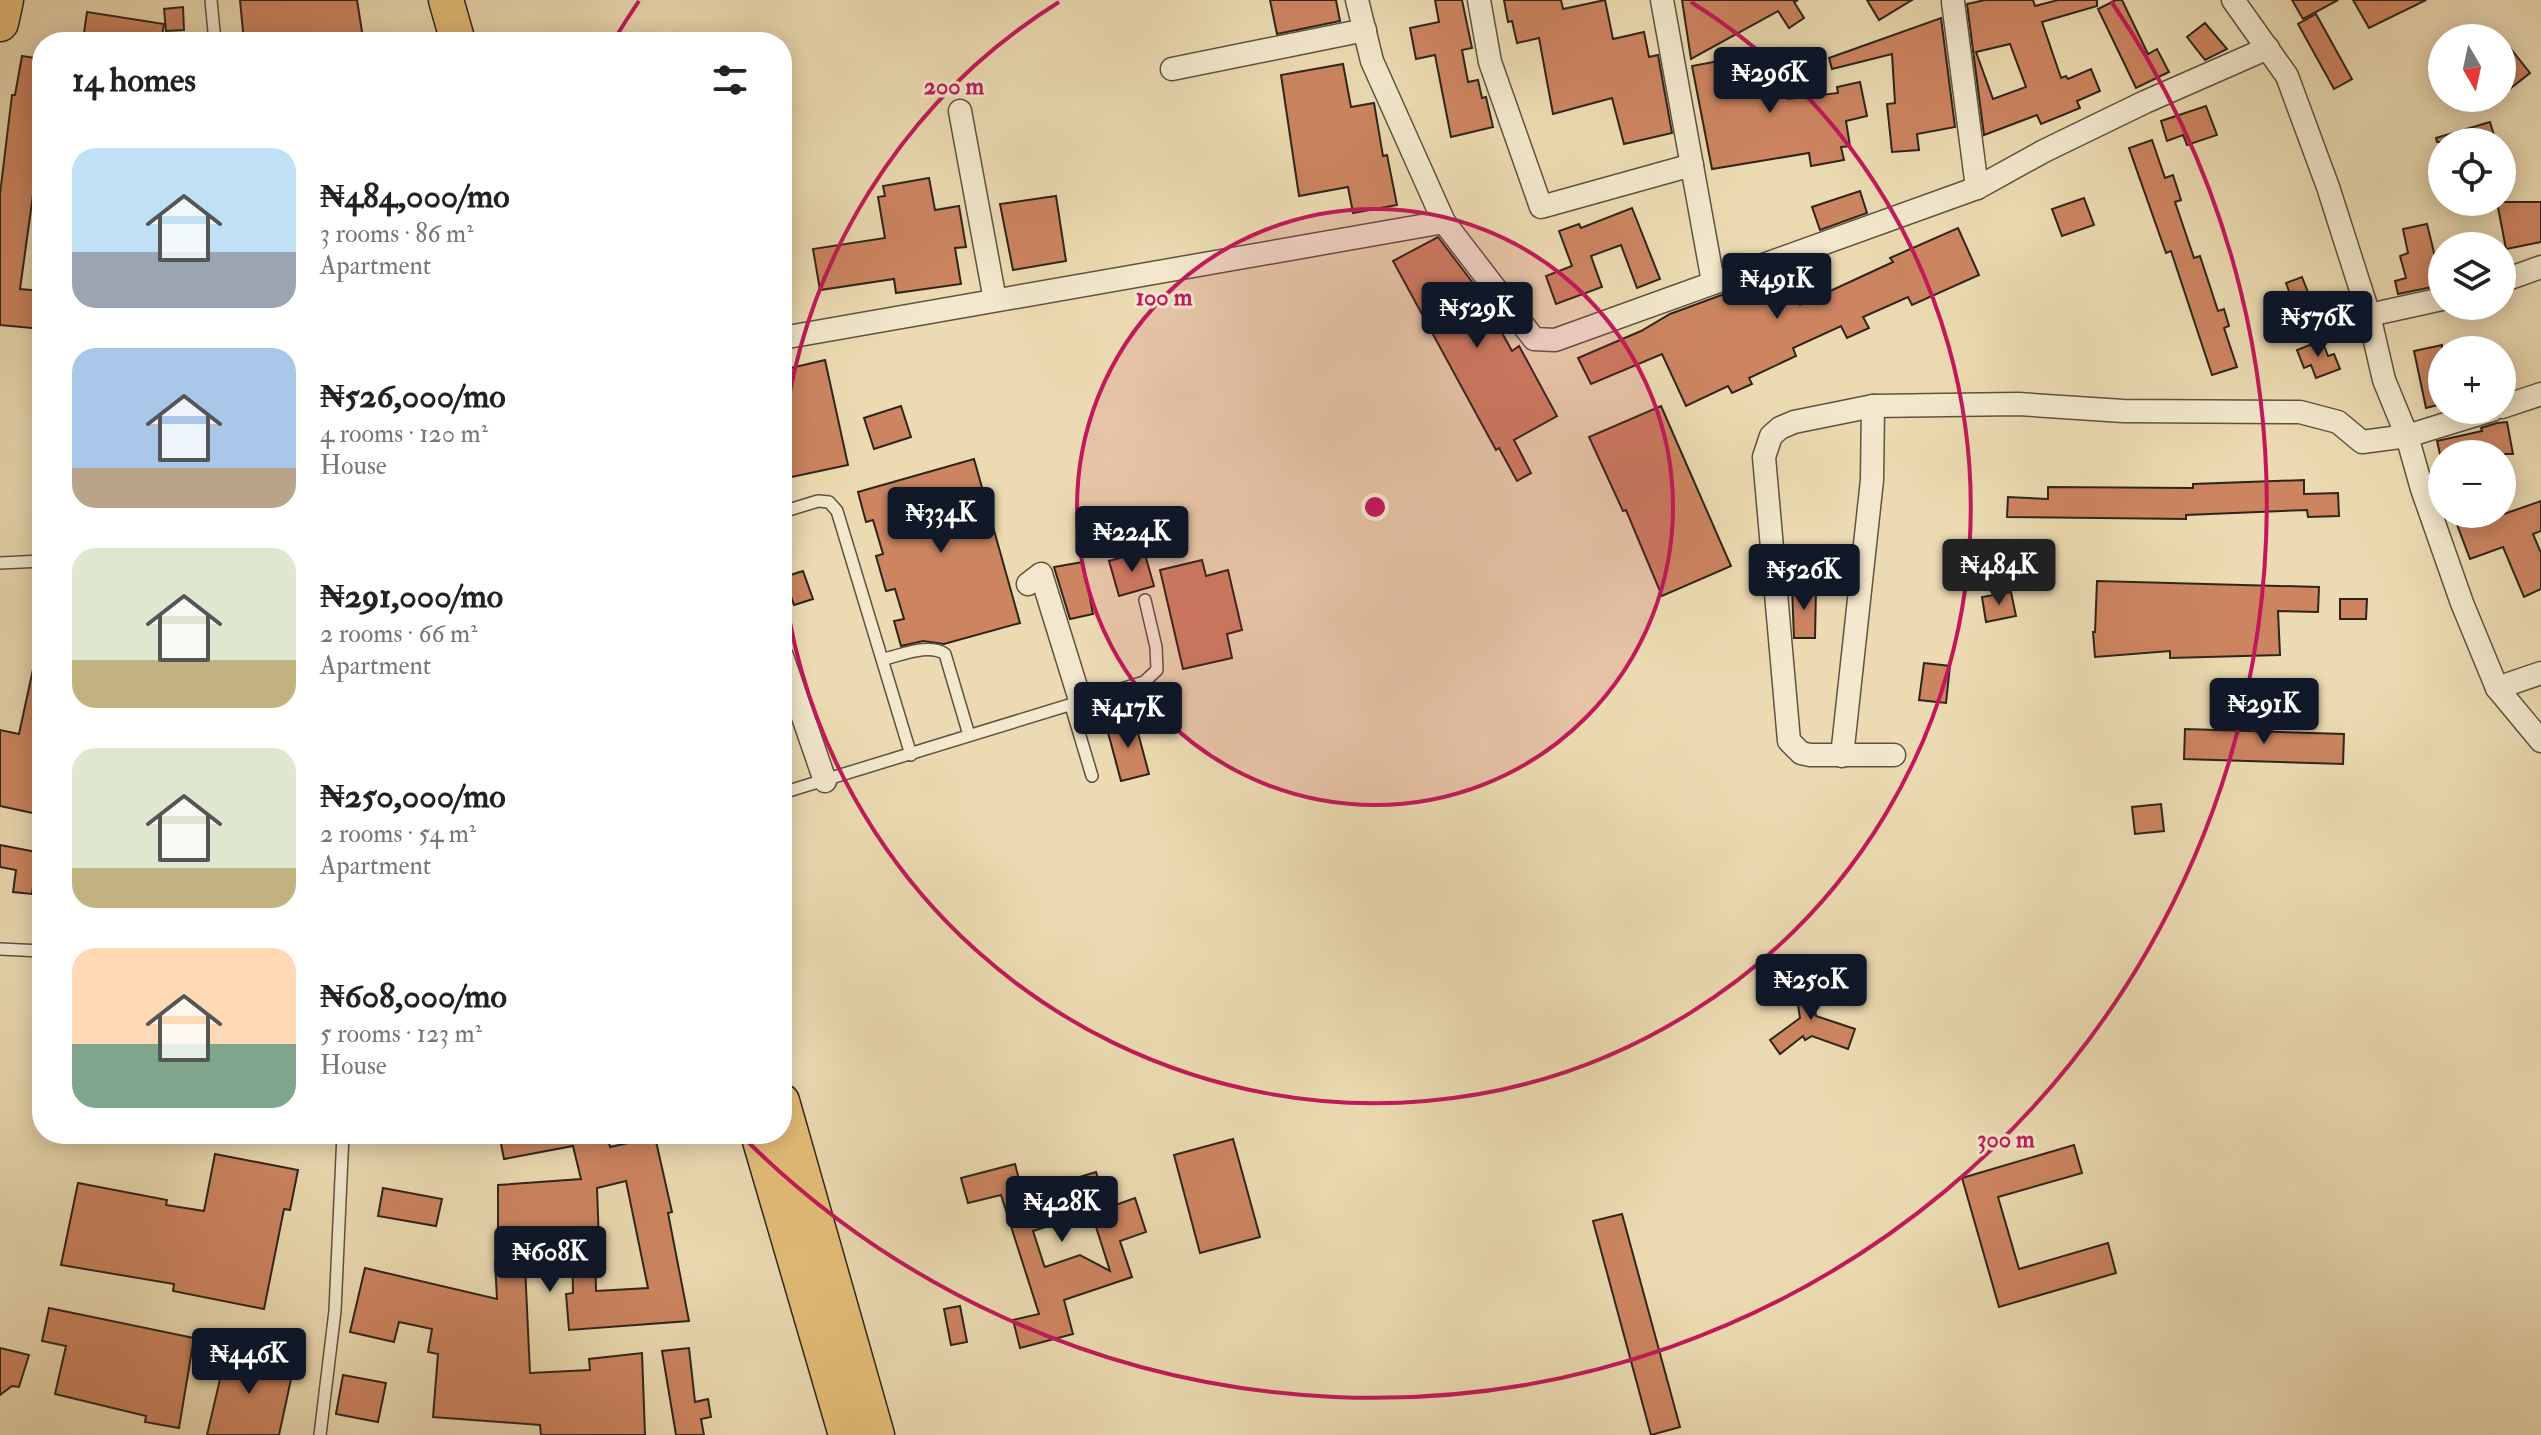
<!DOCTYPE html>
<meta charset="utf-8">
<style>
:root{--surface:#fff;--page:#f2f2f2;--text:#222;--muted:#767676;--accent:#111827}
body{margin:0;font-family:"IM FELL Double Pica",serif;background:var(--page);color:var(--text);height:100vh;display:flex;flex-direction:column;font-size:30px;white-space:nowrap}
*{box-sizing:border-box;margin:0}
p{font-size:26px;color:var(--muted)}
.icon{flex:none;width:44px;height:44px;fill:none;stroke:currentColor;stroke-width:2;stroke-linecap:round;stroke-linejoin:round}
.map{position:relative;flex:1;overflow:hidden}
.details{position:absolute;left:32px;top:32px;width:760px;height:1112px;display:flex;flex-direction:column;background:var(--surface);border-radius:32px;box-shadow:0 4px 20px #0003}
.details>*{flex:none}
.needle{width:52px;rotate:171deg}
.tools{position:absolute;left:2428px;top:24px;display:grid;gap:16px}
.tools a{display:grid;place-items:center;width:88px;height:88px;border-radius:50%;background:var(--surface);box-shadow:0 4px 20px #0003;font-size:40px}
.price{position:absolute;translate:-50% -68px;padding:0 18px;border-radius:8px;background:var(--accent);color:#fff;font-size:26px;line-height:52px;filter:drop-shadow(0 2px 4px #0008)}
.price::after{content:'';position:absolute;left:50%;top:48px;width:24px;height:18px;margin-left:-12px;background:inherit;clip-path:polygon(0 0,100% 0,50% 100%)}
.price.on{background:#222;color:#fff}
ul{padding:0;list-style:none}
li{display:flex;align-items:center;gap:24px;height:200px;padding:0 40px}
li span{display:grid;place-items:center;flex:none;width:224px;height:160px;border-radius:24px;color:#555}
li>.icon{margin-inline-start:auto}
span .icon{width:96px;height:96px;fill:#fffc;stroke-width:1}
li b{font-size:34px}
h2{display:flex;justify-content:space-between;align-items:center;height:96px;padding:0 40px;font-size:34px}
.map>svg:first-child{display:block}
.building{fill:#cd8561;stroke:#2e251b;stroke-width:2;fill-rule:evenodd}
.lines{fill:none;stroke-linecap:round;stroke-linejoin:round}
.service-casing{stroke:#5e5241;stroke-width:14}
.minor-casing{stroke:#5e5241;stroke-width:25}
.primary-casing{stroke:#2e251b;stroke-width:37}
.trunk-casing{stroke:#2e251b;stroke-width:39}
.service{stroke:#f3e8cd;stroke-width:11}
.minor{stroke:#f3e8cd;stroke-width:22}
.primary{stroke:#e6be79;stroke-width:34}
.trunk{stroke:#e6be79;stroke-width:36}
.ring{fill:none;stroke:#c2185b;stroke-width:4}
.centre{fill:#c2185b;stroke:#f3e8cd;stroke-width:4}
.ring-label{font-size:24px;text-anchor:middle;font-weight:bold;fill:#c2185b;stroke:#f3e8cd;stroke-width:6;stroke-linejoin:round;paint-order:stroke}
</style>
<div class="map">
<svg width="2541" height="1435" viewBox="0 0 2541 1435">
<rect width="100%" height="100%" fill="#ecdbb2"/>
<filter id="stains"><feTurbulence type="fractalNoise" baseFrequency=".0025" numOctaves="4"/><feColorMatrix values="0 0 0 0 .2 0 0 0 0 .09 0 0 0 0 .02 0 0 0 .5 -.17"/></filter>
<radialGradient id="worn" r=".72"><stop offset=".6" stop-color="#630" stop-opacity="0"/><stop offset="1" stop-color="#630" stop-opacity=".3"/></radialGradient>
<g class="building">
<polygon points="240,0 357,0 363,38 328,42 244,42"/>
<polygon points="1270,0 1336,0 1340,21 1277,34"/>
<polygon points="1435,0 1462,0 1472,48 1462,50 1468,82 1478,80 1482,98 1486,97 1493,127 1451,137 1435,55 1416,59 1410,28 1439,22"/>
<polygon points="1504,0 1561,0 1563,9 1605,0 1613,39 1644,32 1649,57 1658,55 1672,133 1624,144 1612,98 1553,114 1539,38 1517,43 1512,21 1508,22"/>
<polygon points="1682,0 1798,0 1794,2 1804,18 1789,28 1778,11 1691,59"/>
<polygon points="1867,0 1912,0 1879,20"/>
<path d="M 1985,0 L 2033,0 L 2035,6 L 2058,0 L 2097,0 L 2097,6 L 2042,22 L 2061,78 L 2066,76 L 2068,79 L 2091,69 L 2100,91 L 2077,101 L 2080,108 L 2041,124 L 2037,115 L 1984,135 L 1967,4 ZM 2010,44 L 2026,87 L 1993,99 L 1976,52 Z"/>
<polygon points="2116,0 2122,0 2148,54 2157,49 2169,72 2136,88 2098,9"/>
<polygon points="2292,0 2338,0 2303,19"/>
<polygon points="2353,0 2426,0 2369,28"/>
<polygon points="183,7 184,30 166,31 164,9"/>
<polygon points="87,12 164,24 161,42 83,40"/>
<polygon points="2316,14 2352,79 2334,89 2298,24"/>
<polygon points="1941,18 1955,127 1917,134 1919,150 1892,152 1887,104 1895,103 1892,54 1832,69 1829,58"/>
<polygon points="2205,23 2227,49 2205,60 2187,37"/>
<polygon points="2511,49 2530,73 2502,95 2502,56"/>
<polygon points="1762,53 1767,78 1783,75 1788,99 1838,93 1837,87 1860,82 1867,116 1846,121 1850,146 1841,147 1844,160 1811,166 1809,153 1712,169 1692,66"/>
<polygon points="22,56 42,59 42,130 20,289 42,291 42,329 0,325 0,194 12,95 15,95"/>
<polygon points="1343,64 1351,107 1374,103 1383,156 1387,155 1397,205 1353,213 1348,187 1299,196 1281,75"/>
<polygon points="2206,106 2217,135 2187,145 2183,135 2167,141 2161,121"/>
<polygon points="2490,122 2496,142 2437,142 2436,138"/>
<polygon points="2152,140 2165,178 2173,175 2181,200 2175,202 2194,258 2200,256 2218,311 2224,309 2229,326 2224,328 2237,367 2212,375 2171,251 2166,253 2129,148"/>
<polygon points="929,178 935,210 959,206 966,247 955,248 961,284 896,293 894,279 820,290 813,249 885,238 878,197 885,196 883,186"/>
<polygon points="1860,191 1867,213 1820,230 1812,207"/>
<polygon points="1056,196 1066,261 1013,270 1000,204"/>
<polygon points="2084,198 2094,225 2062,236 2052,209"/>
<polygon points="2497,202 2541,202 2541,242 2506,249"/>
<polygon points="1632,208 1660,279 1637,288 1621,245 1591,256 1602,287 1556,304 1546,276 1572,266 1559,231 1579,224 1581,228"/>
<polygon points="2427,224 2442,285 2398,294 2395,281 2406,278 2400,256 2408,253 2403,229"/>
<polygon points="1958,228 1979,275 1912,305 1908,297 1863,317 1869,328 1847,338 1841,326 1793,348 1796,356 1749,378 1752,384 1732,393 1728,386 1686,406 1662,354 1591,384 1578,358 1641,331 1670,314 1784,272 1800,305 1893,262 1890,258"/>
<polygon points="1438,237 1479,291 1512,351 1519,346 1557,416 1514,440 1531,473 1517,481 1499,448 1496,450 1393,261"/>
<polygon points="2302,277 2317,315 2300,321 2286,283"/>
<polygon points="2322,340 2328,356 2334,354 2340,369 2316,378 2311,365 2304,368 2297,350"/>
<polygon points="2442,345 2442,404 2426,408 2414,351"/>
<polygon points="825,360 848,465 782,479 782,370"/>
<polygon points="901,406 911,437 874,449 864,418"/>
<polygon points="1661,406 1731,566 1662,596 1626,510 1623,511 1589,437"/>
<polygon points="2507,422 2513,454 2440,454 2437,441 2482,431 2481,428 2497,423"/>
<polygon points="974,459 1020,623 944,644 923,641 901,646 894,621 904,619 895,589 886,591 876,556 883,554 873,520 866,522 858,492"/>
<polygon points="2304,480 2304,494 2338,493 2339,516 2308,517 2307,510 2186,515 2186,519 2007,517 2008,497 2048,499 2048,487 2193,488 2193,484"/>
<polygon points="2541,501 2541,531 2533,534 2541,553 2541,589 2524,597 2503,547 2470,559 2453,514 2504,514"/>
<polygon points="1144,551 1154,586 1119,596 1109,561"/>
<polygon points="1202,560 1206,576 1228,570 1242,630 1227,634 1232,658 1183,669 1160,570"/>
<polygon points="1083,562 1093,614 1070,619 1054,567"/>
<polygon points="803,571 813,599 794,605 784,577"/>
<polygon points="2097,581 2319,587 2318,612 2278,611 2280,655 2170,658 2170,651 2095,657 2093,632 2095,632"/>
<polygon points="1792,587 1816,587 1815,638 1794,638"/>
<polygon points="2011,592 2016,616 1986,622 1982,597"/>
<polygon points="2340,599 2367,599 2366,619 2340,619"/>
<polygon points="35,660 42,661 42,815 0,806 0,730 19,734"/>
<polygon points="1924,663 1950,666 1946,703 1919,700"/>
<polygon points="1134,718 1149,774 1121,781 1106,725"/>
<polygon points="2185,729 2344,734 2343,764 2184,759"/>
<polygon points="2161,804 2164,831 2135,834 2132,807"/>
<polygon points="0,845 42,853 42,876 35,874 32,894 13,892 16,870 0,867"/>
<polygon points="1810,975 1816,1016 1855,1029 1848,1049 1812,1036 1805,1040 1803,1036 1780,1054 1770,1040 1800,1018 1794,978"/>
<path d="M 499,1134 L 607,1134 L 610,1147 L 655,1137 L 672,1212 L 668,1213 L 689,1321 L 569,1330 L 566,1294 L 573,1293 L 572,1242 L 524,1244 L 530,1373 L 590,1370 L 589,1359 L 642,1353 L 645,1435 L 541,1435 L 540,1425 L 433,1417 L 438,1354 L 428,1352 L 432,1329 L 399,1322 L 394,1342 L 350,1332 L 365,1268 L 497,1299 L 495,1261 L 498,1261 L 498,1185 L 581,1179 L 573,1146 L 504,1159 ZM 626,1181 L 648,1288 L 596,1291 L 595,1242 L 599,1242 L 597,1188 Z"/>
<polygon points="1233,1139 1260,1237 1200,1253 1174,1155"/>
<polygon points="2074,1145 2082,1173 1998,1197 2019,1269 2108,1243 2116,1273 1999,1307 1962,1178"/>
<polygon points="215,1154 298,1170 290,1210 284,1209 264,1309 173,1291 174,1284 61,1265 78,1183 167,1200 166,1205 204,1211"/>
<path d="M 1015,1164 L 1028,1214 L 1059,1204 L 1053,1185 L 1096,1172 L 1107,1208 L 1135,1198 L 1146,1232 L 1120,1241 L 1132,1277 L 1064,1300 L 1073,1334 L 1020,1348 L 1013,1320 L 1039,1314 L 1001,1195 L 968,1203 L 961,1178 ZM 1083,1186 L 1110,1271 L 1080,1255 L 1045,1267 L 1044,1265 L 1033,1231 L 1064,1221 L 1065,1224 Z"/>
<polygon points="383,1188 442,1199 436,1226 378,1216"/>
<polygon points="1622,1214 1680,1427 1651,1435 1593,1221"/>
<polygon points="960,1306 967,1342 951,1345 944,1309"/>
<polygon points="49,1308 194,1338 179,1428 145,1422 146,1416 55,1394 66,1346 42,1341"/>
<polygon points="228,1345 258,1352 255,1362 293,1370 279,1435 207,1435"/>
<polygon points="0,1348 29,1355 19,1387 12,1386 0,1395"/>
<polygon points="689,1348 695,1402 708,1399 711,1417 701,1419 704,1435 676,1435 662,1351"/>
<polygon points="343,1375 386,1383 378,1422 336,1414"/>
</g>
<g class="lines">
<defs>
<g id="service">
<polyline points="211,0 215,42"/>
<polyline points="782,512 818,501 829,502 837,511 911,755"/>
<polyline points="0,563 42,561"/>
<path d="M 884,659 C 902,655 929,643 945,654 L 969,735"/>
<polyline points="1071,706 1092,776"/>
<polyline points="782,793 1144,682 1157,670 1156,647 1145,600"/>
<polyline points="0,949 42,951"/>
<polyline points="320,1435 335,1311 343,1134"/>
</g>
<g id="minor">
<polyline points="1357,0 1372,61 1444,222 1534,339 1555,340 1977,188 2044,151 2145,102 2268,48"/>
<polyline points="1479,0 1490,62 1541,207 1692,165"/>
<polyline points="1662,0 1713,282"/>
<polyline points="2233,0 2287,76 2328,187 2369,315 2384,380 2407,436 2422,489 2462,603 2497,688 2541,741"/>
<polyline points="1953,2 1977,188"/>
<polyline points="1172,69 1365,30"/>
<polyline points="960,111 995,300"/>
<polyline points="2502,281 2541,267"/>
<polyline points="2369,315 2442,299"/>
<polyline points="782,338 1444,222"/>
<polyline points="2502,407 2541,394"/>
<polyline points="1028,584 1041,574 1081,703"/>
<polyline points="782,656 825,781"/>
<polyline points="2497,688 2541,673"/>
<polyline points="1894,755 1810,755 1801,753 1789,741 1764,457 1771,436 1780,428 1794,422 1873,406 2018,404 2123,411 2300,412 2338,422 2362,442 2407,436 2492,410"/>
<polyline points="1842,756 1872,480 1873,406"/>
</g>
<g id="primary">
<polyline points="446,0 458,42"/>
<polyline points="782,1101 877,1435"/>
<polyline points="758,1134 846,1435"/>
</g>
<polyline id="trunk" points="0,23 5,0"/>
</defs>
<use href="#service" class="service-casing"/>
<use href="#minor" class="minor-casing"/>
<use href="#primary" class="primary-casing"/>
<use href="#trunk" class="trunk-casing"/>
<use href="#service" class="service"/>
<use href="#minor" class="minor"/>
<use href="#primary" class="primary"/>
<use href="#trunk" class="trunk"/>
</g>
<circle cx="1375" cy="507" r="298" fill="#c2185b" fill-opacity=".12"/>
<g class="ring">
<circle cx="1375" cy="507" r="298"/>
<path d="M782 445A596 596 0 0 1 1059 2M1691 2A596 596 0 1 1 782 569"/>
<path d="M614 40A893 893 0 0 1 639 1M2111 1A893 893 0 0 1 744 1138"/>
</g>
<circle cx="1375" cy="507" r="12" class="centre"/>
<g class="ring-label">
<text x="954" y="94">200 m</text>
<text x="1164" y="305">100 m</text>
<text x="2006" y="1147">300 m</text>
</g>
<rect width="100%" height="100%" filter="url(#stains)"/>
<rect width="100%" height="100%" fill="url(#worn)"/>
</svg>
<div class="tools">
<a><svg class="needle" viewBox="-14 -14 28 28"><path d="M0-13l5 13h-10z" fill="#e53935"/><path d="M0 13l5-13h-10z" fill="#767676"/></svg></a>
<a><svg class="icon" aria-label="locate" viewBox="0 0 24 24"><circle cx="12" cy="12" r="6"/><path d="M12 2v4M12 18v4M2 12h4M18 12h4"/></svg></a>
<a><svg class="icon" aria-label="layers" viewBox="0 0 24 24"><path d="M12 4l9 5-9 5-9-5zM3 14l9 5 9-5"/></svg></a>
<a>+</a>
<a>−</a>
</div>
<b class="price" style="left:1770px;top:115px">₦296K</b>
<b class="price" style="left:1777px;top:321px">₦491K</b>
<b class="price" style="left:1477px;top:350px">₦529K</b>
<b class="price" style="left:2318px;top:359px">₦576K</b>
<b class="price" style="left:941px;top:555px">₦334K</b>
<b class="price" style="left:1132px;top:574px">₦224K</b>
<b class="price on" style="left:1999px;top:607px">₦484K</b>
<b class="price" style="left:1804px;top:612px">₦526K</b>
<b class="price" style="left:2264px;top:746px">₦291K</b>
<b class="price" style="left:1128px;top:750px">₦417K</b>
<b class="price" style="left:1811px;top:1022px">₦250K</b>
<b class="price" style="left:1062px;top:1244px">₦428K</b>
<b class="price" style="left:550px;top:1294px">₦608K</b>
<b class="price" style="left:249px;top:1396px">₦446K</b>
<section class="details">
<h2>14 homes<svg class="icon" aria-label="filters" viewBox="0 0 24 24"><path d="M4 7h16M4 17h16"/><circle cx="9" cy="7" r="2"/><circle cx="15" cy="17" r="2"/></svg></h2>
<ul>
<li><span style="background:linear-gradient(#bfe0f5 65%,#9aa5b1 0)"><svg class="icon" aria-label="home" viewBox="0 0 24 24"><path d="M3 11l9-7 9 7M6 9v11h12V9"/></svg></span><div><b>₦484,000/mo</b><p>3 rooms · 86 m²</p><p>Apartment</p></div></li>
<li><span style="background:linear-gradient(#a9c7e8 75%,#b9a48a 0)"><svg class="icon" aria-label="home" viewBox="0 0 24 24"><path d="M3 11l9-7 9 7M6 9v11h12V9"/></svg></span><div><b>₦526,000/mo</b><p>4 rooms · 120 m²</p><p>House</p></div></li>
<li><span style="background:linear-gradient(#dfe7d0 70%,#c2b280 0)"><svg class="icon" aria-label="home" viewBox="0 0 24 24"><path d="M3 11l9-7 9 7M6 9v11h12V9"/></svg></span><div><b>₦291,000/mo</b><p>2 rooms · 66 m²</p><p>Apartment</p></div></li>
<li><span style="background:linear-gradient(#dfe7d0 75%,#c2b280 0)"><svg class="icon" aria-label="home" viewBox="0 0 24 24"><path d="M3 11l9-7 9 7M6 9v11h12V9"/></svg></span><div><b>₦250,000/mo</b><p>2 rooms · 54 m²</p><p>Apartment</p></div></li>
<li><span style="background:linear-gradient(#ffd9b3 60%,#7fa58c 0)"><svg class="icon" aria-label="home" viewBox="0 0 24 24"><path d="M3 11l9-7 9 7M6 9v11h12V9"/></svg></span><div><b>₦608,000/mo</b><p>5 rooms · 123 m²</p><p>House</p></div></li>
</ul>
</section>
</div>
